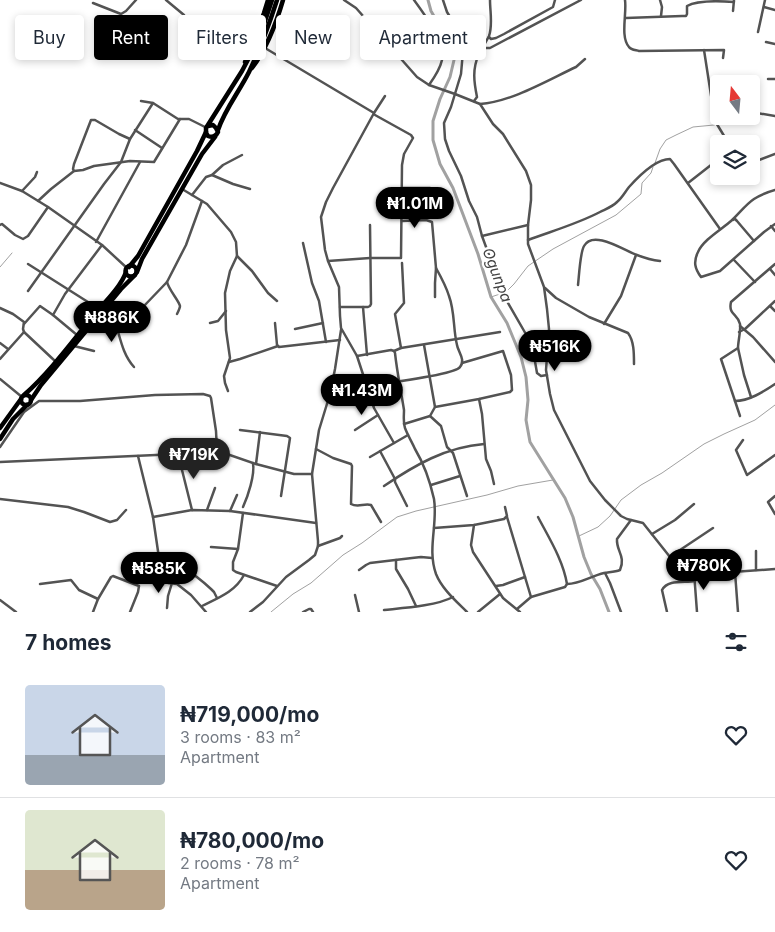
<!DOCTYPE html>
<meta charset="utf-8">
<style>
:root{--surface:#fff;--page:#f2f2f3;--text:#1f2937;--muted:#747a83;--line:#e0e1e3;--accent:#000}
body{margin:0;font-family:Inter,sans-serif;background:var(--page);color:var(--text);height:100vh;display:flex;flex-direction:column;font-size:19px;white-space:nowrap}
*{box-sizing:border-box;margin:0}
p{font-size:16px;color:var(--muted)}
.icon{flex:none;width:28px;height:28px;fill:none;stroke:currentColor;stroke-width:2;stroke-linecap:round;stroke-linejoin:round}
.map{position:relative;height:612px;overflow:hidden}
.sheet{display:flex;flex-direction:column;background:var(--surface);flex:1}
.sheet>*{flex:none}
.hud{position:absolute;left:15px;top:15px;width:500px;height:45px;display:flex;gap:10px}
.needle{width:32px;rotate:344deg}
.tools{position:absolute;left:710px;top:75px;display:grid;gap:10px}
.tools a{display:grid;place-items:center;width:50px;height:50px;border-radius:5px;background:var(--surface);box-shadow:0 2px 8px #0003;font-size:25px}
.price{position:absolute;translate:-50% -42px;padding:0 11px;border-radius:18px;background:var(--accent);color:#fff;font-size:16px;line-height:32px;filter:drop-shadow(0 1px 2px #0008)}
.price::after{content:'';position:absolute;left:50%;top:30px;width:15px;height:11px;margin-left:-8px;background:inherit;clip-path:polygon(0 0,100% 0,50% 100%)}
.price.current{background:#222;color:#fff}
ul{padding:0;list-style:none}
li{display:flex;align-items:center;gap:15px;height:125px;padding:0 25px}
li+li{border-top:1px solid var(--line)}
li span{display:grid;place-items:center;flex:none;width:140px;height:100px;border-radius:5px;color:#555}
li>.icon{margin-inline-start:auto}
span .icon{width:60px;height:60px;fill:#fffc;stroke-width:1}
li b{font-size:21px}
h2{display:flex;justify-content:space-between;align-items:center;height:60px;padding:0 25px;font-size:21px}
.chip{padding:0 18px;border-radius:5px;background:var(--surface);box-shadow:0 2px 8px #0003;font-size:18px;line-height:45px}
.chip.current{background:var(--accent);color:#fff}
.map>svg:first-child{display:block}
.lines{fill:none;stroke-linecap:round;stroke-linejoin:round}
.stream{stroke:#a1a1a1;stroke-width:1}
.canal{stroke:#a1a1a1;stroke-width:3}
.minor{stroke:#535353;stroke-width:2.5}
.trunk{stroke:#000;stroke-width:4.5}
.labels{text-anchor:middle;stroke-width:4.5;stroke-linejoin:round;paint-order:stroke}
.water-label{font-size:15px;font-style:italic;fill:#424242;stroke:#fff}
</style>
<div class="map">
<svg width="775" height="612" viewBox="0 0 775 612">
<rect width="100%" height="100%" fill="#fff"/>
<g class="lines">
<g class="stream">
<polyline points="655,163 660,149 666,140 676,135 693,127 714,125 734,118 748,116"/>
<polyline points="0,267 12,253"/>
<polyline points="491,297 506,292 514,284 528,266 553,249 616,215 641,194 642,183 651,173 653,167"/>
<polyline points="579,536 598,527 610,516 621,500 641,485 662,473 704,444 724,434 755,420 775,405"/>
<polyline points="271,612 293,594 311,583 343,555 362,543 397,517 416,511 487,495 518,486 553,480"/>
</g>
<polyline class="canal" points="428,0 431,11 451,46 454,60 450,77 440,99 433,121 433,140 440,164 453,188 478,254 491,297 507,323 521,357 526,377 528,400 526,420 530,442 565,498 573,517 584,557 591,574 600,589 609,612"/>
<g class="minor">
<polyline points="166,0 184,15"/>
<polyline points="344,0 356,8 417,77 429,85 455,94 480,104 493,124 503,134 526,171 531,185 531,200 528,225 528,244 544,287 547,309 549,329 546,370 550,394 554,410 590,481 605,500 621,516 627,519 643,523 670,557 681,567 694,572 705,574 775,569"/>
<path d="M 414,0 C 425,15 445,42 442,60 C 440,69 434,78 429,85"/>
<polyline points="443,0 447,12 458,30 463,51 461,74 451,107 444,123 445,139 449,151 461,176 469,201 477,217 482,236 504,296 527,336 533,350 537,373 541,376 547,375"/>
<path d="M 625,0 C 627,13 620,37 629,47 C 631,50 636,50 639,51 L 724,50 L 723,58"/>
<polyline points="660,0 662,7 661,16"/>
<polyline points="93,3 121,14 126,11 136,0"/>
<polyline points="764,7 775,10"/>
<polyline points="733,11 734,0"/>
<path d="M 626,18 L 682,16 L 686,16 L 687,14 L 687,6 C 698,0 721,1 734,2"/>
<polyline points="758,32 765,0"/>
<polyline points="489,37 491,39 496,38 504,34 553,7 555,0"/>
<polyline points="766,42 775,44"/>
<path d="M 265,48 L 374,113 L 333,188 L 326,202 L 321,217 L 325,250 L 328,261 L 339,287 L 340,316 L 341,328 L 357,356 L 391,350 L 394,351 L 395,353 C 397,372 401,391 404,410 C 404,416 403,422 405,428 C 408,436 412,442 415,449 C 424,464 430,481 434,499 C 438,524 427,549 436,574 C 442,589 456,601 467,612"/>
<polyline points="482,48 490,48 581,0"/>
<polyline points="704,50 715,121 729,144"/>
<polyline points="768,79 775,79"/>
<polyline points="141,101 153,103 178,119 189,119 205,127"/>
<path d="M 474,101 L 477,97 C 474,82 472,69 479,54 C 482,48 486,42 489,36 C 493,25 490,12 490,0"/>
<path d="M 480,104 C 511,102 548,80 576,67 L 585,59"/>
<polyline points="751,112 775,116"/>
<polyline points="374,113 385,96"/>
<polyline points="715,121 730,116"/>
<polyline points="135,130 162,148"/>
<polyline points="751,163 775,154"/>
<polyline points="74,171 73,169 74,164 91,120 95,120 119,134 130,139"/>
<polyline points="212,175 233,184 250,189"/>
<polyline points="724,176 727,179 729,180 735,176"/>
<polyline points="0,183 22,191 48,207 102,245 127,268"/>
<polyline points="688,183 711,165 715,164 719,169"/>
<polyline points="402,188 430,188"/>
<polyline points="182,189 207,204 231,232 236,242 237,256 252,271 268,293 277,301"/>
<path d="M 775,190 C 768,192 760,195 754,199 C 745,205 739,214 731,221 C 722,229 703,240 698,252 C 693,262 695,269 701,277 L 720,271 L 764,232 L 775,224"/>
<polyline points="22,191 35,177 37,172"/>
<polyline points="192,195 206,177 212,175 223,165 242,155"/>
<polyline points="38,201 51,189 74,171 83,170 94,166 130,161 154,162 180,119"/>
<polyline points="733,220 735,219 737,221 754,241"/>
<polyline points="402,221 426,220 432,222 436,268 435,283 435,297"/>
<polyline points="0,225 2,224 15,235 23,239 28,236 48,207"/>
<polyline points="771,226 775,231"/>
<polyline points="482,236 528,225"/>
<path d="M 528,240 C 552,231 577,224 600,212 C 606,209 612,207 617,202 C 622,198 625,192 629,187 C 638,177 656,159 670,159 L 674,164 L 720,229"/>
<polyline points="96,242 140,162"/>
<polyline points="303,243 312,283 319,301 326,342"/>
<polyline points="734,260 755,282"/>
<polyline points="328,261 370,258 401,258 402,165 404,154 413,138 411,135 375,115"/>
<polyline points="28,264 99,309"/>
<path d="M 775,264 L 731,302 C 728,315 738,314 740,324 C 741,330 738,342 738,348 L 721,359 L 735,401 C 749,401 763,392 775,384"/>
<polyline points="770,269 775,275"/>
<path d="M 167,282 C 169,290 179,301 180,306 C 180,308 178,312 177,314"/>
<path d="M 578,285 C 579,277 580,253 584,246 C 593,229 625,251 637,255 C 645,258 652,260 660,261"/>
<path d="M 545,288 L 556,298 L 589,317 L 628,333 C 634,341 634,353 634,364"/>
<polyline points="28,291 104,184 121,162 130,139 153,103"/>
<path d="M 108,306 C 120,325 118,349 134,367"/>
<polyline points="770,306 775,311"/>
<polyline points="143,307 167,282 186,245 202,201"/>
<polyline points="340,307 368,307 370,306 371,304 370,225"/>
<polyline points="363,307 367,355"/>
<polyline points="0,308 13,314 24,322 23,329 24,332 55,361"/>
<polyline points="210,323 218,321 226,311"/>
<polyline points="275,323 277,345 279,347 340,340"/>
<polyline points="24,324 40,306 53,315"/>
<polyline points="604,324 621,296 636,255"/>
<polyline points="740,326 753,337 775,362"/>
<polyline points="295,329 323,323"/>
<polyline points="739,332 745,329 775,301"/>
<polyline points="77,335 53,315 65,294 102,245"/>
<polyline points="0,343 8,349"/>
<polyline points="424,345 435,407"/>
<polyline points="74,346 94,351"/>
<polyline points="401,348 395,314 404,303 402,263"/>
<polyline points="738,348 744,375 751,397"/>
<polyline points="394,351 401,348 500,332"/>
<polyline points="357,356 374,408 394,443"/>
<polyline points="0,359 24,332"/>
<polyline points="229,362 240,359 278,346"/>
<polyline points="0,379 22,397"/>
<path d="M 366,386 C 380,384 455,375 460,367 C 466,360 458,352 457,345 C 453,329 455,312 449,296 C 446,286 441,277 436,268"/>
<polyline points="228,391 225,383 224,376 230,358 226,330 225,293 230,271 237,256"/>
<polyline points="479,399 482,414 486,459 491,471 494,484"/>
<polyline points="735,401 740,416"/>
<polyline points="430,416 441,426 447,447 453,453 467,496"/>
<polyline points="404,424 430,416 435,407 479,399 510,392 512,390 511,375 503,351 462,363"/>
<polyline points="240,430 287,436 290,438 281,496"/>
<polyline points="355,430 378,415"/>
<polyline points="743,440 736,450 747,475 775,455"/>
<polyline points="0,447 24,412 39,401 80,401 155,395 203,394 210,396 211,398 216,431 217,451"/>
<path d="M 316,449 L 333,458 L 351,464 L 352,466 L 351,504 C 358,508 364,503 371,505 L 381,522"/>
<polyline points="380,451 395,479 395,482 407,506"/>
<polyline points="178,454 192,510"/>
<polyline points="138,456 153,517 159,558 158,567 163,572 163,577 168,583 177,584 191,595 206,612"/>
<polyline points="370,457 408,435"/>
<polyline points="0,462 178,454 209,451 224,453 256,464 294,474 312,474"/>
<polyline points="256,464 260,432"/>
<polyline points="431,485 460,476"/>
<path d="M 384,486 C 415,465 446,447 484,444"/>
<polyline points="775,496 768,502 775,514"/>
<polyline points="0,499 68,507 84,512 110,522 117,520 126,510"/>
<path d="M 243,507 C 248,496 255,475 253,463"/>
<polyline points="207,510 215,488"/>
<polyline points="230,511 237,495"/>
<polyline points="243,513 238,549 233,562 233,570 236,572 277,586"/>
<polyline points="153,517 192,510 230,511 316,523"/>
<polyline points="507,517 531,597"/>
<polyline points="474,525 471,545 473,552 503,598 520,612"/>
<polyline points="434,528 474,525 504,519 507,516 505,507"/>
<polyline points="652,534 675,520 694,504"/>
<polyline points="318,546 340,538 342,536"/>
<polyline points="211,547 238,549"/>
<polyline points="756,551 756,570"/>
<polyline points="671,556 713,528"/>
<path d="M 159,558 C 179,562 197,576 211,589 L 214,592 L 217,598"/>
<polyline points="396,560 396,569 408,589 416,606"/>
<polyline points="359,570 366,565 370,563 412,558 421,557 432,558"/>
<polyline points="694,572 697,612"/>
<polyline points="735,572 738,612"/>
<polyline points="605,573 610,583 621,612"/>
<polyline points="40,584 71,580 79,590 98,599"/>
<path d="M 567,584 C 580,584 591,576 604,573 C 610,572 615,572 620,570 C 626,556 616,551 617,539 L 631,520"/>
<polyline points="496,586 503,585 525,577"/>
<polyline points="355,595 359,612"/>
<polyline points="0,600 16,612"/>
<path d="M 202,606 C 218,598 235,592 244,575"/>
<polyline points="167,608 168,596 172,583"/>
<path d="M 517,609 L 531,597 L 565,587 L 567,584 C 563,560 549,538 538,517"/>
<path d="M 384,610 C 403,608 436,606 453,597"/>
<polyline points="93,612 98,599 111,577 113,576 139,586 138,592 130,612"/>
<polyline points="250,612 263,602 286,577 309,560 315,555 318,546 318,541 312,474 319,430 330,394 335,369 341,330"/>
<polyline points="303,612 309,609 311,609 313,612"/>
<polyline points="478,612 500,594"/>
<path d="M 667,612 L 662,590 C 668,579 684,583 695,581"/>
</g>
<g class="trunk">
<polyline points="245,62 264,13 268,0"/>
<path d="M 252,68 C 267,48 276,24 283,0"/>
<path d="M 208,126 L 213,125 L 216,128 L 218,132 C 216,136 213,138 208,136 L 206,133 L 206,128 L 242,71 L 254,48 L 264,24 L 272,0"/>
<path d="M 218,130 C 225,109 239,92 249,72 C 260,49 269,25 277,0"/>
<circle cx="131" cy="271" r="5.5"/>
<polyline points="129,267 138,256 197,151 206,132"/>
<polyline points="137,272 142,259 202,154 215,137"/>
<path d="M 24,395 C 50,372 71,343 93,316 C 103,304 121,287 126,272"/>
<circle cx="26" cy="400" r="5"/>
<polyline points="31,400 41,385 121,289 135,275"/>
<polyline points="0,428 21,399"/>
<polyline points="0,439 13,419 27,405"/>
</g>
</g>
<g class="labels">
<g class="water-label">
<text transform="translate(497 275) rotate(69)" y="5">Ogunpa</text>
</g>
</g>
</svg>
<div class="tools">
<a><svg class="needle" viewBox="-14 -14 28 28"><path d="M0-13l5 13h-10z" fill="#e53935"/><path d="M0 13l5-13h-10z" fill="#747a83"/></svg></a>
<a><svg class="icon" aria-label="layers" viewBox="0 0 24 24"><path d="M12 4l9 5-9 5-9-5zM3 14l9 5 9-5"/></svg></a>
</div>
<b class="price" style="left:415px;top:229px">₦1.01M</b>
<b class="price" style="left:112px;top:343px">₦886K</b>
<b class="price" style="left:555px;top:372px">₦516K</b>
<b class="price" style="left:362px;top:416px">₦1.43M</b>
<b class="price current" style="left:194px;top:480px">₦719K</b>
<b class="price" style="left:704px;top:591px">₦780K</b>
<b class="price" style="left:159px;top:594px">₦585K</b>
<div class="hud">
<a class="chip">Buy</a>
<a class="chip current">Rent</a>
<a class="chip">Filters</a>
<a class="chip">New</a>
<a class="chip">Apartment</a>
</div>
</div>
<section class="sheet">
<h2>7 homes<svg class="icon" aria-label="filters" viewBox="0 0 24 24"><path d="M4 7h16M4 17h16"/><circle cx="9" cy="7" r="2"/><circle cx="15" cy="17" r="2"/></svg></h2>
<ul>
<li><span style="background:linear-gradient(#c9d6e8 70%,#9aa5b1 0)"><svg class="icon" aria-label="home" viewBox="0 0 24 24"><path d="M3 11l9-7 9 7M6 9v11h12V9"/></svg></span><div><b>₦719,000/mo</b><p>3 rooms · 83 m²</p><p>Apartment</p></div><svg class="icon" aria-label="heart" viewBox="0 0 24 24"><path d="M12 20l-8-8c-3-5 5-10 8-4 3-6 11-1 8 4z"/></svg></li>
<li><span style="background:linear-gradient(#dfe7d0 60%,#b9a48a 0)"><svg class="icon" aria-label="home" viewBox="0 0 24 24"><path d="M3 11l9-7 9 7M6 9v11h12V9"/></svg></span><div><b>₦780,000/mo</b><p>2 rooms · 78 m²</p><p>Apartment</p></div><svg class="icon" aria-label="heart" viewBox="0 0 24 24"><path d="M12 20l-8-8c-3-5 5-10 8-4 3-6 11-1 8 4z"/></svg></li>
</ul>
</section>
